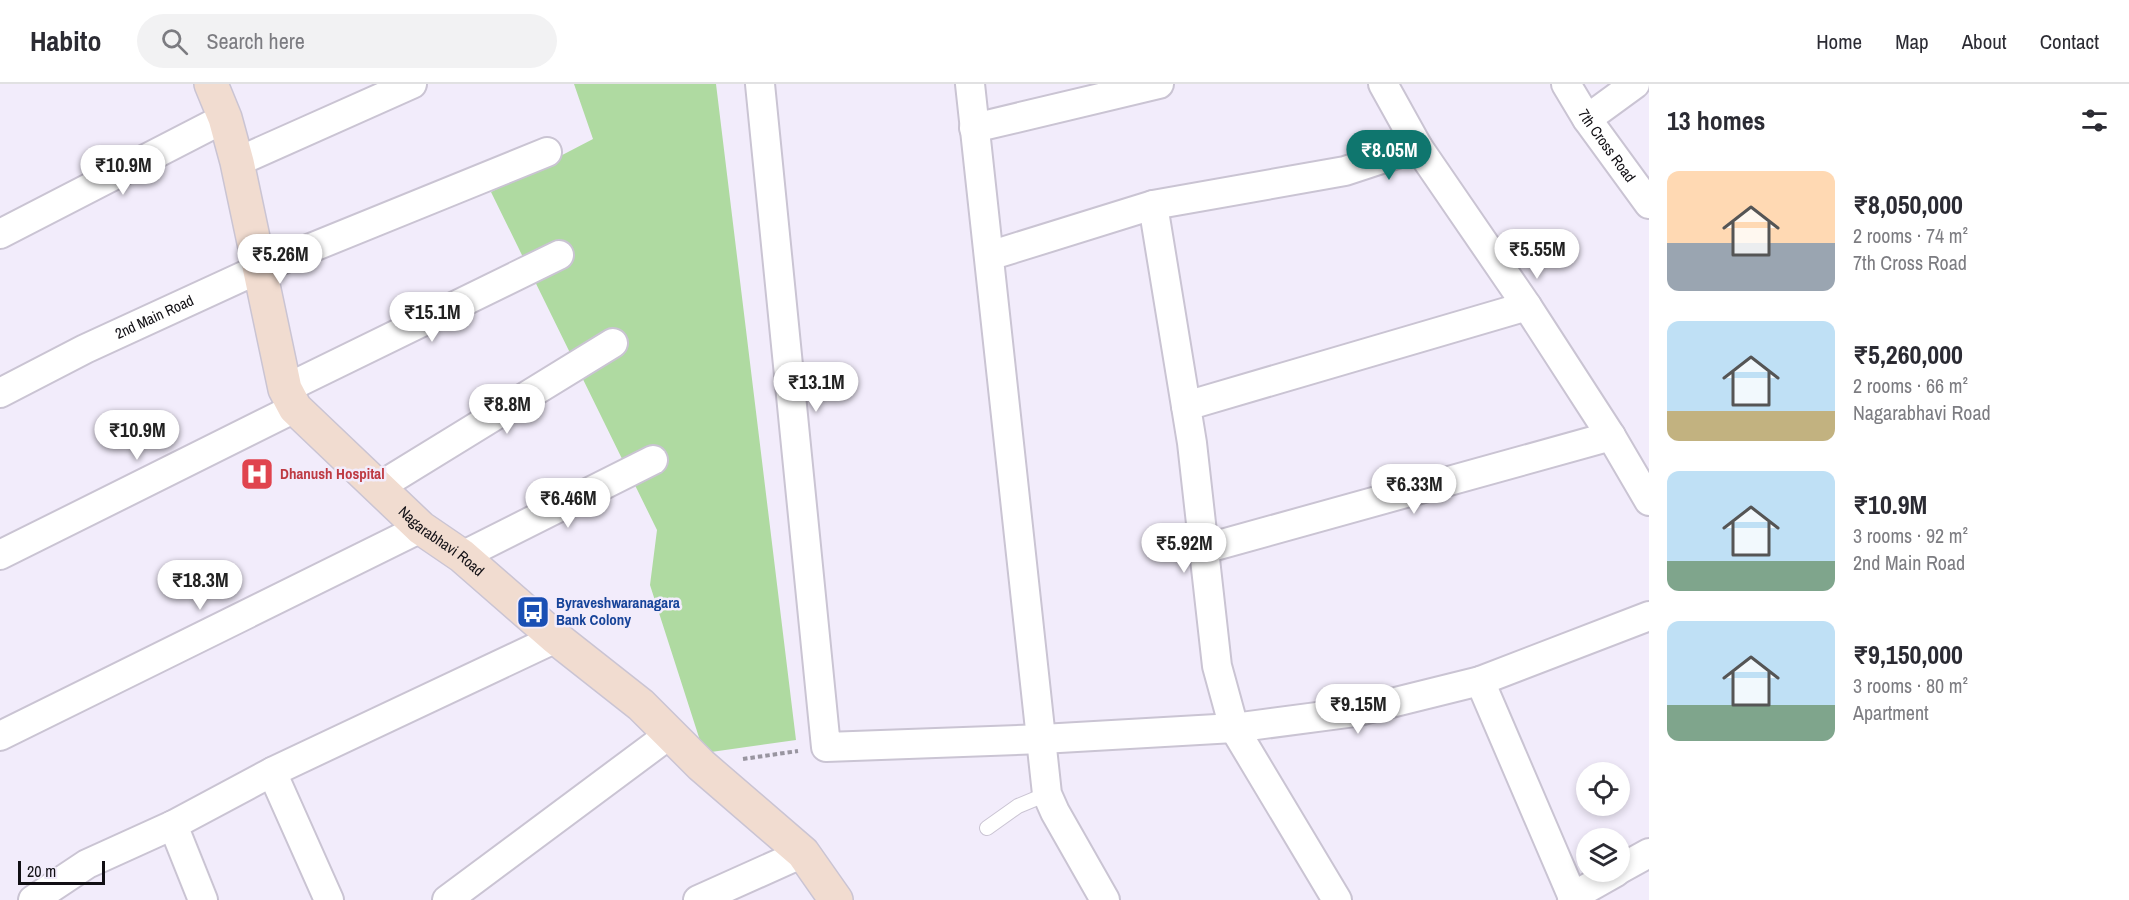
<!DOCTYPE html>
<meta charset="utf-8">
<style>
:root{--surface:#fff;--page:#f2f2f3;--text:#2b2b33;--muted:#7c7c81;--line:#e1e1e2;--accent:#0f766e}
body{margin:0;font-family:"Archivo Narrow",sans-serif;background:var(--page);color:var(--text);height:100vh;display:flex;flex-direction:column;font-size:22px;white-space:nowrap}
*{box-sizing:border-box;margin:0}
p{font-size:20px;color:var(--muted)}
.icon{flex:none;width:33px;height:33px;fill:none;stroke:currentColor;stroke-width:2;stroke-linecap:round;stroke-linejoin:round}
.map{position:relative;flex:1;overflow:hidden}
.sheet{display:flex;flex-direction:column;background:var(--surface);width:480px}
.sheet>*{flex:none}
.buttons{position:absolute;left:1576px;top:678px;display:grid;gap:12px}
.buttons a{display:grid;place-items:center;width:54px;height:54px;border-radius:50%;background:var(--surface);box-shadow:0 3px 9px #0003;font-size:30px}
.scale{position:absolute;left:18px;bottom:15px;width:87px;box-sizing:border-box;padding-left:6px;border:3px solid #110f14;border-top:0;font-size:16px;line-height:21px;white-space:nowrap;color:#110f14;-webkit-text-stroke:4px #f2ecfb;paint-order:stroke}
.price{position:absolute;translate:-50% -51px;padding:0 14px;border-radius:21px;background:#fff;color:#222;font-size:20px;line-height:39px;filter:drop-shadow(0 2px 3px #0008)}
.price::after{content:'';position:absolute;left:50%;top:36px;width:18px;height:14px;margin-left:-9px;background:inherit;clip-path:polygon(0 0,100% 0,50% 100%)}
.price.current{background:var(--accent);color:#fff}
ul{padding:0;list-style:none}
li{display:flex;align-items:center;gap:18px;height:150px;padding:0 18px}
li span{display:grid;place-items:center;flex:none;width:168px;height:120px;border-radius:12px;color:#555}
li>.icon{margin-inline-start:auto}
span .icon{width:72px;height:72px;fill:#fffc;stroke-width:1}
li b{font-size:26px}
h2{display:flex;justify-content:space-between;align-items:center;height:72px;padding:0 18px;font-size:26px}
header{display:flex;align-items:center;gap:36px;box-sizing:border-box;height:84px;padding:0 30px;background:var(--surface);border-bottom:2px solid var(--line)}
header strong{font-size:28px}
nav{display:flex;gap:33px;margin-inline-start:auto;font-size:21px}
.search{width:420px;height:54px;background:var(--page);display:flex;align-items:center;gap:15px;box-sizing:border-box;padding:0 21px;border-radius:33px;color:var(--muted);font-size:22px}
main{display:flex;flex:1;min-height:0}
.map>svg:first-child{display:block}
.green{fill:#afdaa1}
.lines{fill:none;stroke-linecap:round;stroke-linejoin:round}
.service-casing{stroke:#cac4d3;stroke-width:16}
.minor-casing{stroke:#cac4d3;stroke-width:32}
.secondary-casing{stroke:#cac4d3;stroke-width:36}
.path{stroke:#9995a0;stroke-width:4;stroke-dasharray:4.5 3;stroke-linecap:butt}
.service{stroke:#fff;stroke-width:14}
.minor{stroke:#fff;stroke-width:28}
.secondary{stroke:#f1dcd0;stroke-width:33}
.labels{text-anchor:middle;stroke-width:5;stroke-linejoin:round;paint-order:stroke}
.street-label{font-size:15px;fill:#110f14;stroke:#f2ecfb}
.health-label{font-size:15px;font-weight:bold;fill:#be3a42;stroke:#f2ecfb;text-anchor:start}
.transit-label{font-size:15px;font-weight:bold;fill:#164399;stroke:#f2ecfb;text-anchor:start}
</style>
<header>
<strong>Habito</strong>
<div class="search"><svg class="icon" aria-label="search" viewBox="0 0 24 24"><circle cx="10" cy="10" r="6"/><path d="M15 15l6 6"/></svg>Search here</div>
<nav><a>Home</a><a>Map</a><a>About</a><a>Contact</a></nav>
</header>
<main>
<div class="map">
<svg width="1649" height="816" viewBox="0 0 1649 816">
<rect width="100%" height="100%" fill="#f2ecfb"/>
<polygon class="green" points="574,0 716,0 796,656 704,669 650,501 657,446 491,108 593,55"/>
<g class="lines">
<defs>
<polyline id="service" points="987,744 1018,722 1047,710"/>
<g id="minor">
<polyline points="760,0 826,663 1042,655 1234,644 1355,628 1480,597 1649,532"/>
<polyline points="970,0 1047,710 1055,728 1105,816"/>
<polyline points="1383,0 1418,63 1527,222 1611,352 1649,417"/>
<path id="s1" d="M 1566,0 L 1587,35 L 1649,120"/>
<polyline points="1587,35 1635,0"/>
<polyline points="974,44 1159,0"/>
<polyline points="237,78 412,0"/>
<polyline points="1153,121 1192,359 1217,582 1234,644 1337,816"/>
<polyline points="0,150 225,34"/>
<polyline points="989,172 1153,121 1345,87 1418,63"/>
<polyline points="285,305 559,171"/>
<path id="s2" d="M 0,309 L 85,265 L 259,185 L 547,68"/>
<polyline points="1186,322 1527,222"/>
<polyline points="377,404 613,259"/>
<polyline points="1204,465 1611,352"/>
<polyline points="0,471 295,324"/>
<polyline points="462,472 653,376"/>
<polyline points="1480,597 1574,816"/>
<polyline points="0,652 421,444"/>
<polyline points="272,688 329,816"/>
<polyline points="173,741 203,816"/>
<polyline points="1620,785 1649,769"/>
<polyline points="1572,813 1616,788"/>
<polyline points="33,816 87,780 173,741 272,688 556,554"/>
<polyline points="447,816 670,650"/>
<polyline points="698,816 803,769"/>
</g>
<g id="secondary">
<path id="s3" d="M 211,0 L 225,34 L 237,78 L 285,305 L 295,324 L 421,444 L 462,472 L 556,554 L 641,621 L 701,681 L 803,769 L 836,816"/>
</g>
</defs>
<use href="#service" class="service-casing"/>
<use href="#minor" class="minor-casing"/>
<use href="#secondary" class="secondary-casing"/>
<polyline class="path" points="743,675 798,667"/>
<use href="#service" class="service"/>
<use href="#minor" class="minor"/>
<use href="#secondary" class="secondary"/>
</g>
<defs>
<symbol id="hospital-square" viewBox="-11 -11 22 22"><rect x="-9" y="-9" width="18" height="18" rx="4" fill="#e0444e" stroke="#f2ecfb"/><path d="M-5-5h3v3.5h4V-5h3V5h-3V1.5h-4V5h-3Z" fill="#fff"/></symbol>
<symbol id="bus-square" viewBox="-11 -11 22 22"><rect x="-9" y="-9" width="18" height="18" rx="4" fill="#1a4fb4" stroke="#f2ecfb"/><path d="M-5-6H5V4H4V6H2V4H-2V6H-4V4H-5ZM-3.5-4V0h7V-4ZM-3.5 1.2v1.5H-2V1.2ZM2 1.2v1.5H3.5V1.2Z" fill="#fff"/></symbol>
</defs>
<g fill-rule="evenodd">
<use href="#hospital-square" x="238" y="371" width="38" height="38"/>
<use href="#bus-square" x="514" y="509" width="38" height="38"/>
</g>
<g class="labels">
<g class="street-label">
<text dy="5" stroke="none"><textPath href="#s1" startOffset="74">7th Cross Road</textPath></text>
<text dy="5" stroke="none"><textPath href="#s2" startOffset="172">2nd Main Road</textPath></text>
<text dy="5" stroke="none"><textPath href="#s3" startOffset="534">Nagarabhavi Road</textPath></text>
</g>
<g class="health-label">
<text x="280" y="395">Dhanush Hospital</text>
</g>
<g class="transit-label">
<text x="556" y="524">Byraveshwaranagara<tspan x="556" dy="17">Bank Colony</tspan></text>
</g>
</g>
</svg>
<div class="buttons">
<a><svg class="icon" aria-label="locate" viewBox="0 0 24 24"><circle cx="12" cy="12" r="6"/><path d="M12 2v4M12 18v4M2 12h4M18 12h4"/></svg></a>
<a><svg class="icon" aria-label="layers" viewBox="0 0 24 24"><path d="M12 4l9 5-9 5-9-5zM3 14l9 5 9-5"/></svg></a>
</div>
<div class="scale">20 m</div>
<b class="price current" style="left:1389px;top:97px">₹8.05M</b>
<b class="price" style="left:123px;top:112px">₹10.9M</b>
<b class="price" style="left:1537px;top:196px">₹5.55M</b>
<b class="price" style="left:280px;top:201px">₹5.26M</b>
<b class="price" style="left:432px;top:259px">₹15.1M</b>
<b class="price" style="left:816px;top:329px">₹13.1M</b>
<b class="price" style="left:507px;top:351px">₹8.8M</b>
<b class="price" style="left:137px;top:377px">₹10.9M</b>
<b class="price" style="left:1414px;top:431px">₹6.33M</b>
<b class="price" style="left:568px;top:445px">₹6.46M</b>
<b class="price" style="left:1184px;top:490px">₹5.92M</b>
<b class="price" style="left:200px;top:527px">₹18.3M</b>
<b class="price" style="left:1358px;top:651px">₹9.15M</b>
</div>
<section class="sheet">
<h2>13 homes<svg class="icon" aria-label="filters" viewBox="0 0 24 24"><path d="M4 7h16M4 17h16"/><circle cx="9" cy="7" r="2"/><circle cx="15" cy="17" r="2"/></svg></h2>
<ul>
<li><span style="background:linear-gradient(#ffd9b3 60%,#9aa5b1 0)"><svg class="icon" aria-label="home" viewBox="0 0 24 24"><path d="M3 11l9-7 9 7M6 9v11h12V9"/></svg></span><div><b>₹8,050,000</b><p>2 rooms · 74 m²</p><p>7th Cross Road</p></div></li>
<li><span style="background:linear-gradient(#bfe0f5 75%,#c2b280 0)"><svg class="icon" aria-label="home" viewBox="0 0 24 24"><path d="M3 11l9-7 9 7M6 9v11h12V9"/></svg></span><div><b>₹5,260,000</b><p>2 rooms · 66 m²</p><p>Nagarabhavi Road</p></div></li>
<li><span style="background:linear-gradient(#bfe0f5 75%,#7fa58c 0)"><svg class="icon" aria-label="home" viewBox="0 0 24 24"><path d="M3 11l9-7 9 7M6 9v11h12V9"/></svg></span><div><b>₹10.9M</b><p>3 rooms · 92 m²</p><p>2nd Main Road</p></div></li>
<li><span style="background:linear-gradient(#bfe0f5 70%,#7fa58c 0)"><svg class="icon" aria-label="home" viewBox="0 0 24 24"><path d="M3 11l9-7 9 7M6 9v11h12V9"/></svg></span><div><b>₹9,150,000</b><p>3 rooms · 80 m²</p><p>Apartment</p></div></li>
</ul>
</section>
</main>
